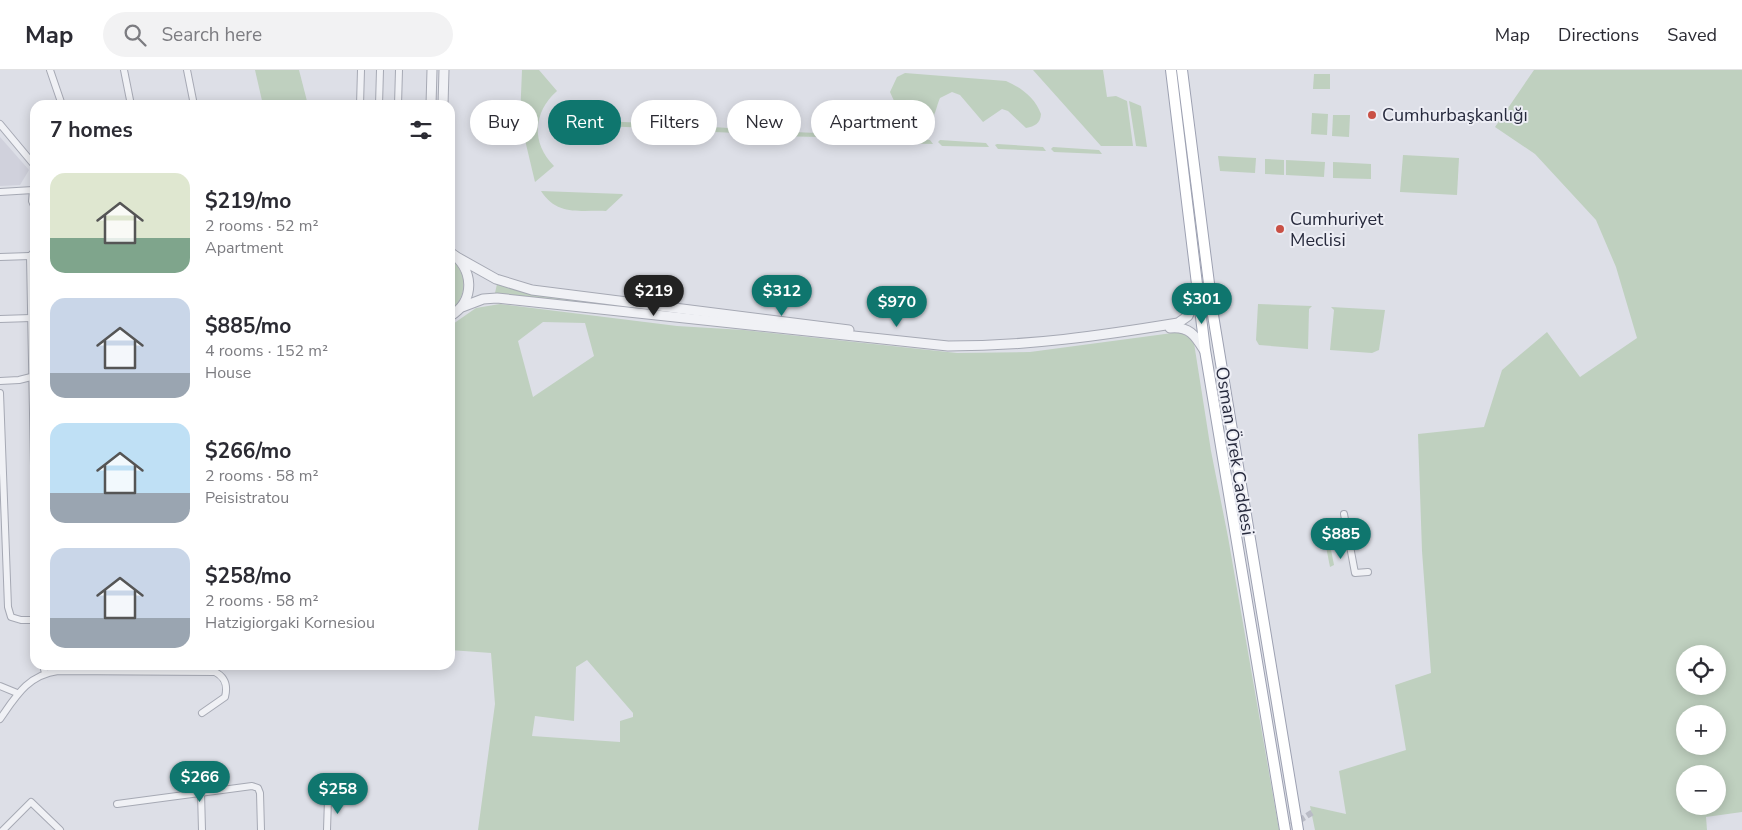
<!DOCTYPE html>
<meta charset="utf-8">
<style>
:root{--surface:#fff;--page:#f2f2f3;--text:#2b2b33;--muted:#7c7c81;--line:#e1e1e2;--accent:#0f766e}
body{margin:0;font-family:"Nunito Sans",sans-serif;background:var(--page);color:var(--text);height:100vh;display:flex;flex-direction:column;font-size:19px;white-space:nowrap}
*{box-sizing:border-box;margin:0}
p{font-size:16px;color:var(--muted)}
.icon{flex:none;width:28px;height:28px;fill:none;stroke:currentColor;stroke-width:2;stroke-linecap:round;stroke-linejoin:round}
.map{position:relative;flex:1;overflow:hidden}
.details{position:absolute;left:30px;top:30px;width:425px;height:570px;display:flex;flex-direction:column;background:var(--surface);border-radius:15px;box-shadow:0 2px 12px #0003}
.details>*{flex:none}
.top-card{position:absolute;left:470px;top:30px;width:475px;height:45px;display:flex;gap:10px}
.buttons{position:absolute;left:1676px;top:575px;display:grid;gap:10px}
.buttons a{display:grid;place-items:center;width:50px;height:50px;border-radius:50%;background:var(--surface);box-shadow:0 2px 12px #0003;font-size:25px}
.price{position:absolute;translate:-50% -42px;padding:0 11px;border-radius:18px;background:var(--accent);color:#fff;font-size:16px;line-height:32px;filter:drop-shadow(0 1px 2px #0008)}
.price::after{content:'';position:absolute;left:50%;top:30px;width:15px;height:11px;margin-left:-8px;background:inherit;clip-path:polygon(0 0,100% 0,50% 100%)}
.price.on{background:#222;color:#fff}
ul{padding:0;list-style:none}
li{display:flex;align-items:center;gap:15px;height:125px;padding:0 20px}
li span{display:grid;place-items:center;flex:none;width:140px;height:100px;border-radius:15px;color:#555}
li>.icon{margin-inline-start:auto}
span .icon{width:60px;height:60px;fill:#fffc;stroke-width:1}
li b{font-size:21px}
h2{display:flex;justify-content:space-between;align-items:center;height:60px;padding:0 20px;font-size:21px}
.chip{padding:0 18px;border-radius:22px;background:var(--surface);box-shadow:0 2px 12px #0003;font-size:18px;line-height:45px}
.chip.on{background:var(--accent);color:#fff}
header{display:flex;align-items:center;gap:30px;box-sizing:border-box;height:70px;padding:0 25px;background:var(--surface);border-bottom:1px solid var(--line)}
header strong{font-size:24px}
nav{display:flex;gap:28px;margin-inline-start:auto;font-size:18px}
.search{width:350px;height:45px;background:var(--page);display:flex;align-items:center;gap:12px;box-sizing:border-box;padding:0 18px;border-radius:28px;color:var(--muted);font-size:19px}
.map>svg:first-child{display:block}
.built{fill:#d0d1dc}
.green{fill:#bfd0bf;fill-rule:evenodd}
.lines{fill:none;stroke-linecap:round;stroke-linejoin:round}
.minor-tunnel{stroke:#b9bbc5;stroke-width:6;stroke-dasharray:6 3;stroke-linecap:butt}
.minor-casing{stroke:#a6a9b4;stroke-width:8}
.tertiary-casing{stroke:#a6a9b4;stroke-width:11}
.primary-casing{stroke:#9da1b2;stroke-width:12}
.minor{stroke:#f0f1f5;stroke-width:6}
.tertiary{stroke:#f0f1f5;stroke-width:9}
.primary{stroke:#fff;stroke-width:10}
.poi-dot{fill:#c95045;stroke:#edeef5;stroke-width:2}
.labels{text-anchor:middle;stroke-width:4;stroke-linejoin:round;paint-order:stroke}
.poi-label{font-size:18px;fill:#272a3d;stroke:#edeef5;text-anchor:start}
.street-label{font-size:18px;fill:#272a3d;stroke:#edeef5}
</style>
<header>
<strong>Map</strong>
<div class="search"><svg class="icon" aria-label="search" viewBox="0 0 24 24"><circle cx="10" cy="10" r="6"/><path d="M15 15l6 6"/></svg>Search here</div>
<nav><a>Map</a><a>Directions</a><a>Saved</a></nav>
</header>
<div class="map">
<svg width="1742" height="760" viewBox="0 0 1742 760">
<rect width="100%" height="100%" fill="#dddfe7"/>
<polygon class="built" points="0,67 29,100 20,115 0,116"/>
<g class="green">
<polygon points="255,0 299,0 308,35 263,35"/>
<path d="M 522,0 L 539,0 L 557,21 C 533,42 531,73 554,96 L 535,112 L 520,49 Z"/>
<polygon points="1033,0 1103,0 1107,27 1116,26 1127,31 1133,76 1101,76"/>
<path d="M 1534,0 L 1742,0 L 1742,742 L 1706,747 L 1707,760 L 1315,760 L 1310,736 L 1346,744 L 1339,701 L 1406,680 L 1395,615 L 1431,603 L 1422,481 L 1418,364 L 1484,357 L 1502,300 L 1547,262 L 1580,307 L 1637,268 L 1616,197 L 1596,150 L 1535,84 L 1495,57 ZM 1685,584 L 1718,584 L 1718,616 L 1685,616 ZM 1685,644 L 1718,644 L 1718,676 L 1685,676 ZM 1685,704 L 1718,704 L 1718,736 L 1685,736 Z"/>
<path d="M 905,3 L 1006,11 C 1022,18 1035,28 1041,44 C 1040,54 1035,56 1026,58 L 1008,41 L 1002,39 L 983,52 L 960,25 L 952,22 L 940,28 C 934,42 935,58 915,54 L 895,33 L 890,22 L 897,7 Z"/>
<polygon points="1314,4 1330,4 1330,19 1313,19"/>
<polygon points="1129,31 1141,36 1147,77 1136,76"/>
<polygon points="1312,43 1328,44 1327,65 1311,64"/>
<polygon points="1333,45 1350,45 1349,67 1332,66"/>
<polygon points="600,51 647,53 650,58 602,56 598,53"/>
<polygon points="655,54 702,57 705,61 657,60"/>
<polygon points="713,57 759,60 762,64 714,62 711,59"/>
<polygon points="770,61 817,63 820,67 772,66 768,62"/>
<polygon points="827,63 873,67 877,71 829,69 826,65"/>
<polygon points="884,67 930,70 933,74 886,73 882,69"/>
<polygon points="940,70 986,73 989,77 942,76 938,72"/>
<polygon points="997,74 1043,77 1046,81 998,79 995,75"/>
<polygon points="1053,77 1099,80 1102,84 1054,82 1051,79"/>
<polygon points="1403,85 1459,88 1457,125 1400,122"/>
<polygon points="1218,86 1256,88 1255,103 1220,101"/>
<polygon points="1265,89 1284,90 1284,105 1265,104"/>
<polygon points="1286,90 1325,92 1324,107 1286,105"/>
<polygon points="1333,92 1371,94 1371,109 1333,108"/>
<path d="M 541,121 L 622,124 L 623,125 L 606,141 C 579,140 557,146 541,121 Z"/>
<path d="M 450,188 C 468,202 468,227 450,241 Z"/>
<polygon points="497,214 528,223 822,258 495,223"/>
<path d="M 500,234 L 677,256 L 744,260 L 957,283 L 1030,282 L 1180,262 L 1193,270 L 1194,273 L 1211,381 L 1228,467 L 1279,760 L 478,760 L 495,634 L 491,583 L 450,580 L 450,256 L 476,238 ZM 543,252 L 585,253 L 594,286 L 533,327 L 518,271 ZM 587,590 L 633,643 L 633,647 L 620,651 L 620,672 L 532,666 L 535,646 L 574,651 L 576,597 Z"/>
<polygon points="1258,234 1312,236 1309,239 1308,279 1259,275 1256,270"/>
<polygon points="1331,237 1385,240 1379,280 1372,283 1330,280 1334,240"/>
<polygon points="1325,449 1334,495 1330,497 1321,451"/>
</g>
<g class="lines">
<polyline class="minor-tunnel" points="1284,760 1313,742"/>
<defs>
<g id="minor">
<polyline points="50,0 62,35"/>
<polyline points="124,0 131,35"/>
<polyline points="187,0 194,35"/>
<polyline points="360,35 361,0"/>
<polyline points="379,35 380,0"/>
<polyline points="398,35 399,0"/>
<polyline points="0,54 35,96"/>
<polyline points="33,120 32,131 35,138"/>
<polyline points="0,122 33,120"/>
<polyline points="35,181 30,186 35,448"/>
<polyline points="0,187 30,186"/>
<polyline points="0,249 31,248"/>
<polyline points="0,311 19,310 35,306"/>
<polyline points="0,323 8,537 11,547 21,550 35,550"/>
<polyline points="1344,444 1355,503 1368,502"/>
<polyline points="43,595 45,603"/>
<polyline points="0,616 17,623"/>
<path d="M 0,649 C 16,626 28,605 58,601 L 215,602 C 225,607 228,615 225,627 L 202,643"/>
<polyline points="201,722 202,760"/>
<polyline points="117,734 252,716 258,718 260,723 261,760"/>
<polyline points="3,760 31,732 60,760"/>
<polyline points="327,760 328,729"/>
</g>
<g id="tertiary">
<polyline points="431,35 432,0"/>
<polyline points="443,35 444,0"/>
<path d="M 450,182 C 474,198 476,231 450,246"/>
<polyline points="455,186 496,209 532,220 849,260"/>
<path d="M 462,237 L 483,229 L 497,228 L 948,276 C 1029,276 1099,266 1178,253 L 1188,246 L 1197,226"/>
<path d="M 1170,258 C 1189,256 1195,265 1204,280"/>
</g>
<g id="primary">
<polyline points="1171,0 1205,280 1285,760"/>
<polyline points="1182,0 1213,245 1298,760"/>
</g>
</defs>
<use href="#minor" class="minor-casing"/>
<use href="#tertiary" class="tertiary-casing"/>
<use href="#primary" class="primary-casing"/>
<use href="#minor" class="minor"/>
<use href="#tertiary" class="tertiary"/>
<use href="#primary" class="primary"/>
</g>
<g class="poi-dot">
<circle cx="1372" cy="45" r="5"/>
<circle cx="1280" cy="159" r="5"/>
</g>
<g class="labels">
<g class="poi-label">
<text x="1382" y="51">Cumhurbaşkanlığı</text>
<text x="1290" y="155">Cumhuriyet<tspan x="1290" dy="21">Meclisi</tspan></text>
</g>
<g class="street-label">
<text transform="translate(1235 381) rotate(81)" y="6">Osman Örek Caddesi</text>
</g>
</g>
</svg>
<div class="buttons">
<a><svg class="icon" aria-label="locate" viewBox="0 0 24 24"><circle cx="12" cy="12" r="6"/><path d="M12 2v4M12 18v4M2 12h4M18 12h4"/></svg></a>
<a>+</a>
<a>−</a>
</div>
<b class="price on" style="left:654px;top:247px">$219</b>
<b class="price" style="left:782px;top:247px">$312</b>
<b class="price" style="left:1202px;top:255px">$301</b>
<b class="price" style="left:897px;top:258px">$970</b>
<b class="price" style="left:1341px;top:490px">$885</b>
<b class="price" style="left:200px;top:733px">$266</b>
<b class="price" style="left:338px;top:745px">$258</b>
<div class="top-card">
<a class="chip">Buy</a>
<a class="chip on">Rent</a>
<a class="chip">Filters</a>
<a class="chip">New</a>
<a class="chip">Apartment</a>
</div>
<section class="details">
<h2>7 homes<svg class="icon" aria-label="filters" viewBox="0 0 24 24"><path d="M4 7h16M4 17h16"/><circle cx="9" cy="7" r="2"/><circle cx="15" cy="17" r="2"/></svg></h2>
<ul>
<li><span style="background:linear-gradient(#dfe7d0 65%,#7fa58c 0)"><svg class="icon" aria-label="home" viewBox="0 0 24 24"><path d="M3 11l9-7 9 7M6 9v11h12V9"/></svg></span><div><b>$219/mo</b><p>2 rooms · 52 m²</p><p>Apartment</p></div></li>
<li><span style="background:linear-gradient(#c9d6e8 75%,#9aa5b1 0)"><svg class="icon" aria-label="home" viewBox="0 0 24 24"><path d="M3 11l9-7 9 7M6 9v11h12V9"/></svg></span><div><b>$885/mo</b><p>4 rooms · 152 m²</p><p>House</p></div></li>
<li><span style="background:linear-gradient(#bfe0f5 70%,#9aa5b1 0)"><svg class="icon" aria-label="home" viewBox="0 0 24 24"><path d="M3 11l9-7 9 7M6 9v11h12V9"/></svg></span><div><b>$266/mo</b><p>2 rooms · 58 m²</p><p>Peisistratou</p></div></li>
<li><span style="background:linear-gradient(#c9d6e8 70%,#9aa5b1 0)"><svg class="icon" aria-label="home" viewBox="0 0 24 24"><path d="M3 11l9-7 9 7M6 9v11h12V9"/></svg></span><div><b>$258/mo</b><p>2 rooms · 58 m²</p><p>Hatzigiorgaki Kornesiou</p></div></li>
</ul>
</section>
</div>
